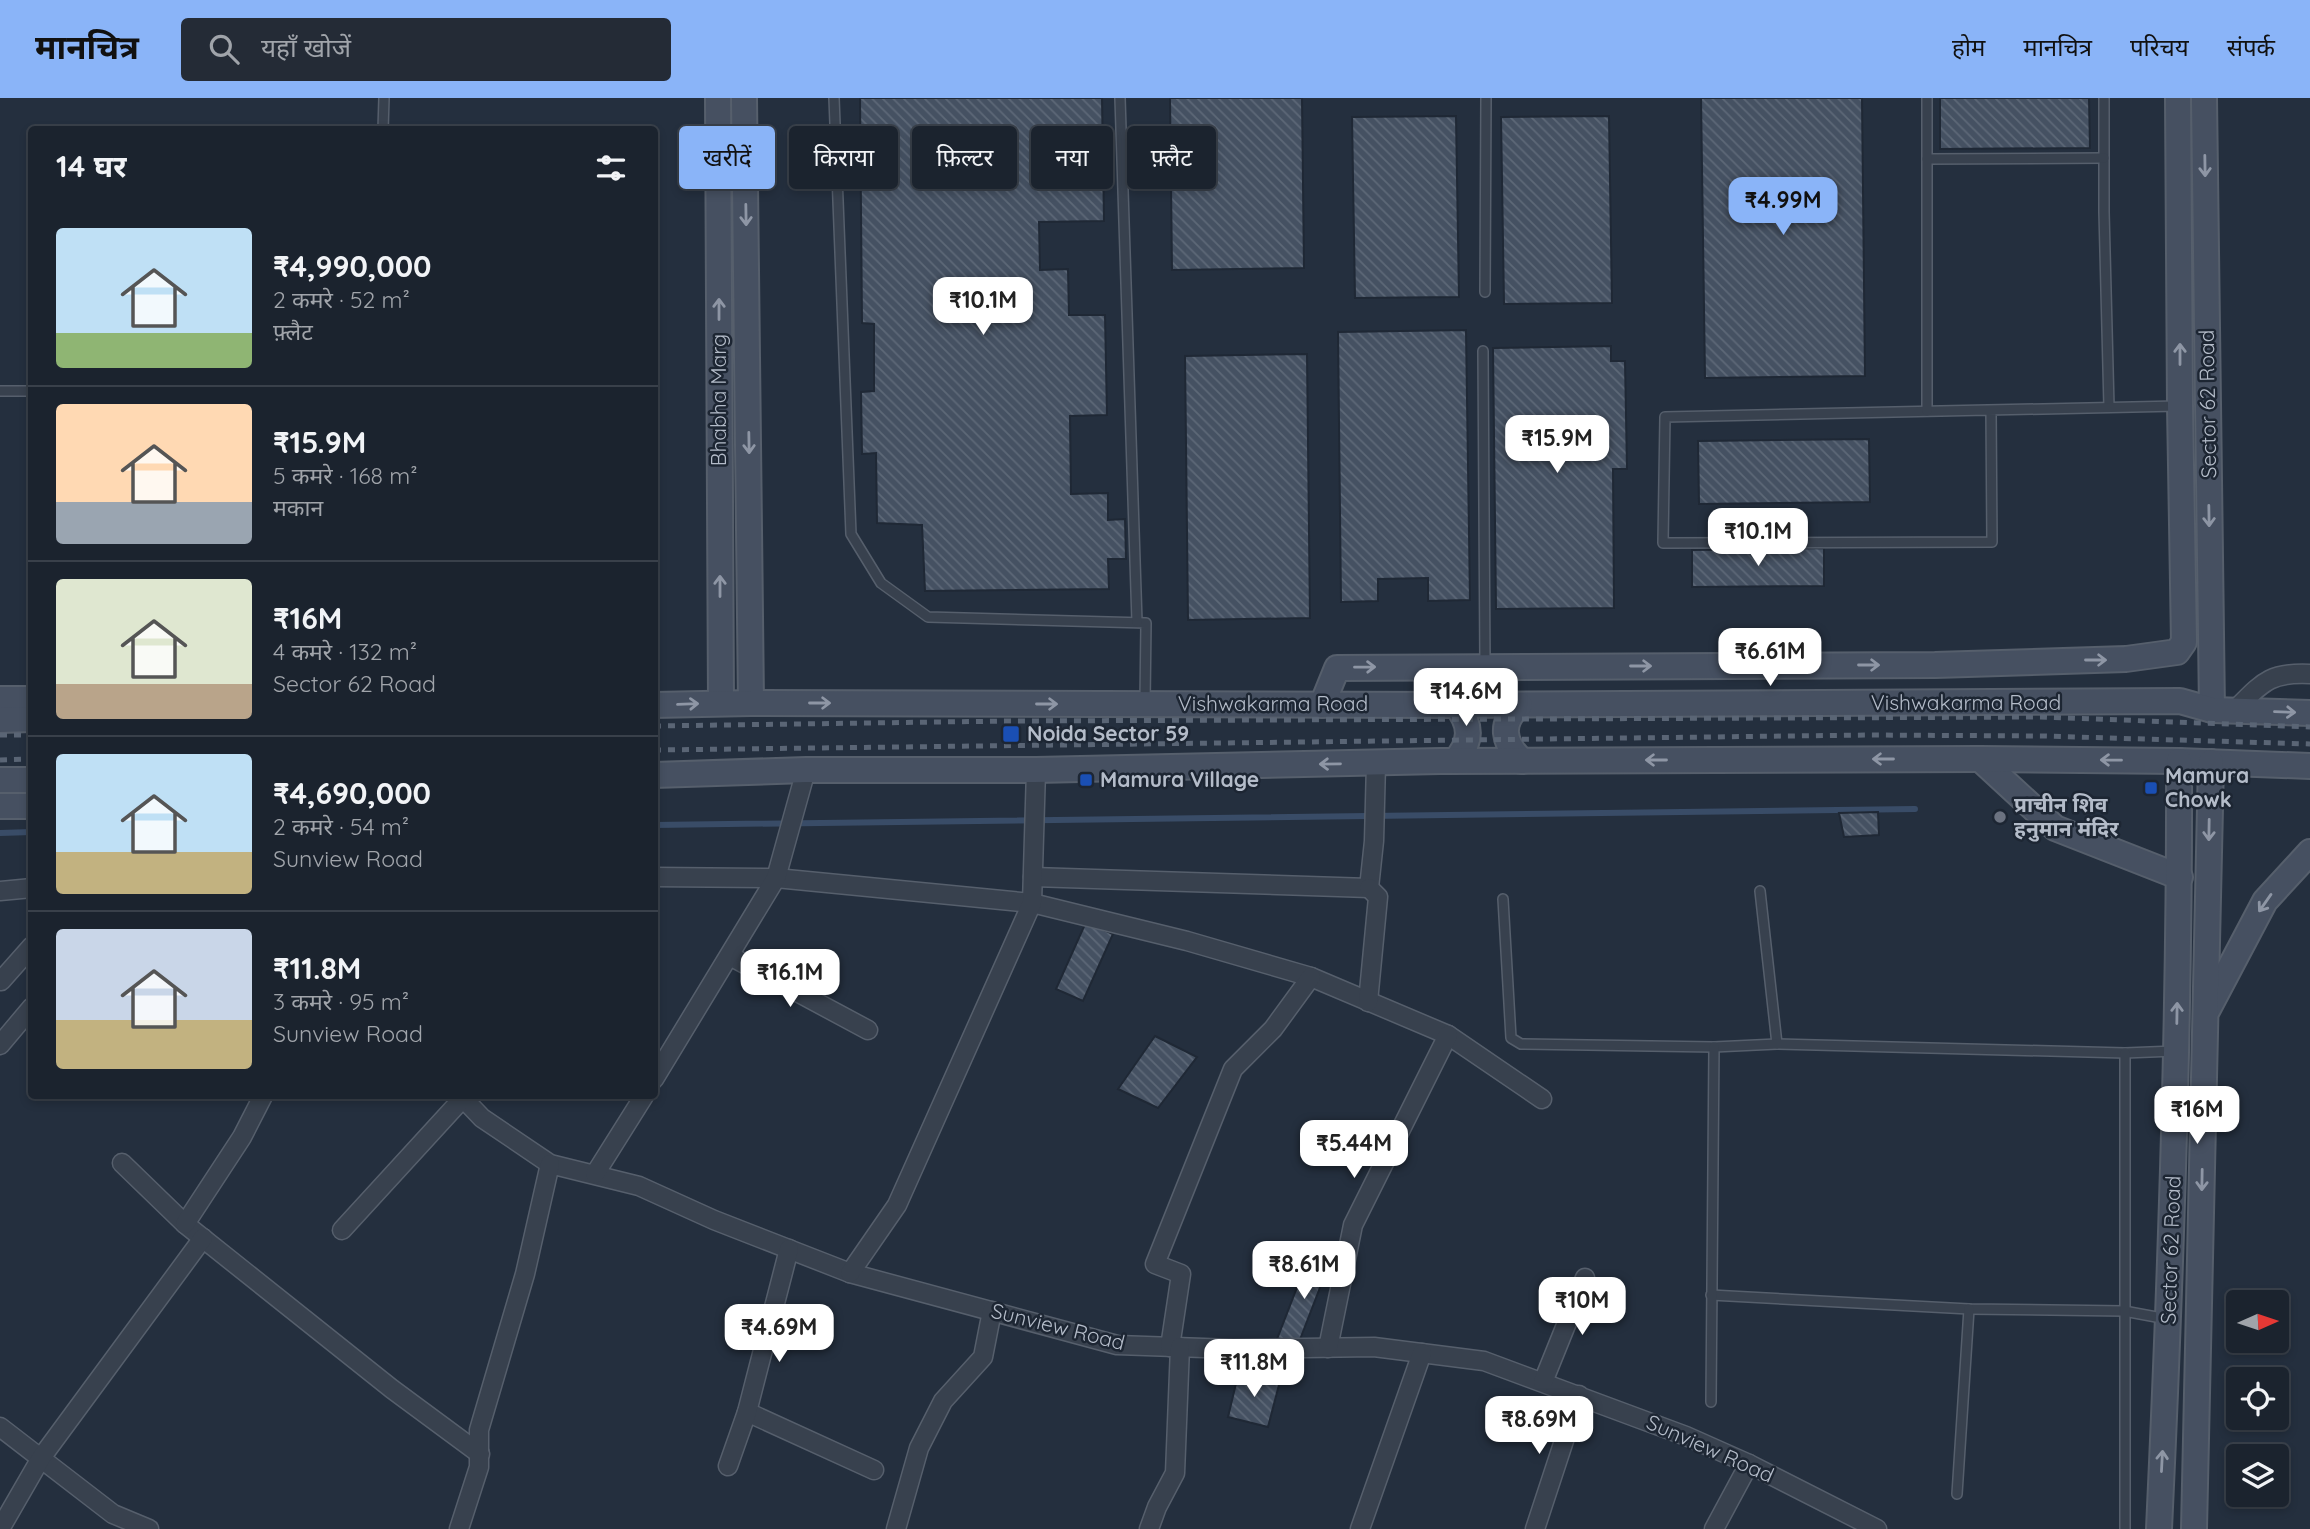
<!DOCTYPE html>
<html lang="hi">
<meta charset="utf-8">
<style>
:root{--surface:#1b232e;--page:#242b36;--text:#f1f3f6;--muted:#a0a4aa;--line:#39404a;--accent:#8ab4f8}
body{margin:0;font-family:Quicksand,"Noto Sans Devanagari",sans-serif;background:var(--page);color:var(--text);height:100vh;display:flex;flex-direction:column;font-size:26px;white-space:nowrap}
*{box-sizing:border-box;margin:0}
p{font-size:23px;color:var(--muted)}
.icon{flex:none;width:38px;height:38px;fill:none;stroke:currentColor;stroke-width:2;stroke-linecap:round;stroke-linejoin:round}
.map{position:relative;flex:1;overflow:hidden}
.details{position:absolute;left:28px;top:28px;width:630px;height:973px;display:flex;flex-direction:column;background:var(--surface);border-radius:7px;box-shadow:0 4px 10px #0003,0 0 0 2px var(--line)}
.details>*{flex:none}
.guide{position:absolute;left:679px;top:28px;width:665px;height:63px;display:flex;gap:14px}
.needle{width:46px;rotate:87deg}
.controls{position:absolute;left:2226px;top:1192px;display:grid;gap:14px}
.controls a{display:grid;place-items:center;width:63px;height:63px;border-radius:7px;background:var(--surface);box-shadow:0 4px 10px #0003,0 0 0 2px var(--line);font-size:35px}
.price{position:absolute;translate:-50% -60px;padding:0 16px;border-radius:14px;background:#fff;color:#222;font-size:23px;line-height:46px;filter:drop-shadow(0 2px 4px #0008)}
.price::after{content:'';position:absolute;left:50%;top:42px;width:21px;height:16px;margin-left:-10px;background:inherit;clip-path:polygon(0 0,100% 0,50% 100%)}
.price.selected{background:var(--accent);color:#111}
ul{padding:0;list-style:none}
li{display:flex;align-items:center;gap:21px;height:175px;padding:0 28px}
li+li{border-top:2px solid var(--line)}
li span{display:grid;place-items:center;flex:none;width:196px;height:140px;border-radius:7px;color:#555}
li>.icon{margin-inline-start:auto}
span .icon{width:84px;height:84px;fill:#fffc;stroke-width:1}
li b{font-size:30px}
h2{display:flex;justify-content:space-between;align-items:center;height:84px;padding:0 28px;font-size:30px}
.pill{padding:0 24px;border-radius:7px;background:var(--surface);box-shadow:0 4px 10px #0003,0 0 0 2px var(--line);font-size:24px;line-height:63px}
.pill.selected{background:var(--accent);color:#111}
header{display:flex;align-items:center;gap:42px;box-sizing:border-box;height:98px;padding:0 35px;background:var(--accent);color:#111}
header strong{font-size:33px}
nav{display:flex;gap:38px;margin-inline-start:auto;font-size:24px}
.search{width:490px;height:63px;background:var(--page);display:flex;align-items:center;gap:18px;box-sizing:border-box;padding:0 24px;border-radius:7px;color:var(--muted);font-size:26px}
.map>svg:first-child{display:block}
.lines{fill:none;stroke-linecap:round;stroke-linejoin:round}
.stream{stroke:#394c67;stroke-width:6}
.building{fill:url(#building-back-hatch);stroke:#1f2835;stroke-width:2}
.lane-casing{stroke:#565f6c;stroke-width:12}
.street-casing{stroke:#565f6c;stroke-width:21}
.secondary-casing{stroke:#565f6c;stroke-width:28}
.lane{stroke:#38414e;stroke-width:9}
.street{stroke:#38414e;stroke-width:18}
.secondary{stroke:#465061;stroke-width:24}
.rail{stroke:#5a6575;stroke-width:5;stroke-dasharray:7 7;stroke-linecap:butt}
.oneway{stroke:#8e96a5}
.transit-dot{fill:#1a4fb4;stroke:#1d2633;stroke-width:2.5}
.worship-dot{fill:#6b7280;stroke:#1d2633;stroke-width:2.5}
.labels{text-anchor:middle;stroke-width:5;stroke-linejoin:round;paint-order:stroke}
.street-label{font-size:21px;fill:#b4bcc9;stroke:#1d2633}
.poi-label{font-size:21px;font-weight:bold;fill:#b4bcc9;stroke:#1d2633;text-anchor:start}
</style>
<header>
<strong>मानचित्र</strong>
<div class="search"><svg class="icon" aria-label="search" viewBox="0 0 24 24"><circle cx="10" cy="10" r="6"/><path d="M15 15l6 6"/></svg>यहाँ खोजें</div>
<nav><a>होम</a><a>मानचित्र</a><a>परिचय</a><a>संपर्क</a></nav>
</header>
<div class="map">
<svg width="2310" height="1431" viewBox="0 0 2310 1431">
<defs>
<pattern id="building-back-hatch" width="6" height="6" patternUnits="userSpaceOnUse" patternTransform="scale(1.75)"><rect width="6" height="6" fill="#455162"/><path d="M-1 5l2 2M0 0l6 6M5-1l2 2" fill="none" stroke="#5d6877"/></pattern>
</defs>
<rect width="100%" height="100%" fill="#242f3e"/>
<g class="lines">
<g class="stream">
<polyline points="654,727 1915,711"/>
<polyline points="0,735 32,734"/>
</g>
</g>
<g class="building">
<polygon points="860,0 1102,0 1104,123 1039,124 1040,172 1068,171 1069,217 1105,217 1107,317 1070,318 1071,396 1108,395 1108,422 1125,421 1126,461 1108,461 1109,491 925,493 922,427 877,425 876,355 862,356 861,294 874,293 874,226 862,225"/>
<polygon points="1170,0 1302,0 1304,170 1172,172"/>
<polygon points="1701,0 1862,0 1865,278 1705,280"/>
<polygon points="1940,0 2089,0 2090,50 1940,51"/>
<polygon points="1456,18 1459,199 1355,200 1352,19"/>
<polygon points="1609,18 1612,205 1504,206 1501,19"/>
<polygon points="1466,232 1470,502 1428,503 1428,480 1378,481 1378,503 1341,504 1338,234"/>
<polygon points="1611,248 1611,263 1625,263 1627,371 1613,371 1614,510 1496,511 1493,250"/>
<polygon points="1307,256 1310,520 1188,522 1185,258"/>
<polygon points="1869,341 1870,404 1699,406 1698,343"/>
<polygon points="1824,450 1824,488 1692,489 1692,452"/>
<polygon points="1878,714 1879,737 1844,739 1839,715"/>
<polygon points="1086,824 1113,836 1083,903 1056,891"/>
<polygon points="1155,938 1197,959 1158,1010 1118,991"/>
<polygon points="1313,1148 1333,1156 1294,1257 1274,1249"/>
<polygon points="1239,1273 1280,1283 1268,1329 1228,1319"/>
</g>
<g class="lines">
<defs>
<g id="lane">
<polyline points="834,0 851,436 881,485 928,519 1146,525 1145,604"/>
<polyline points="1120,0 1137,524"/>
<polyline points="2104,0 2104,114 2109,309"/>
<polyline points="383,32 384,0"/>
<polyline points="1927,61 2104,60"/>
<polyline points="1485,194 1486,0"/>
<polyline points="1483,253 1485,566"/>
<polyline points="0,293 32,293"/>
<polyline points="1991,312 1992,444 1663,445 1665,319 2178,308"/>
<polyline points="1927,313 1927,0"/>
<polyline points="1760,793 1777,946"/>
<polyline points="1503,801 1511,940 1521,946 1714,949 1777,946 2125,955 2175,953"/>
<polyline points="1711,1197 1969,1211 2124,1213 2167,1221"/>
<polyline points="1711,1304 1714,949"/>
<polyline points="1957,1396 1969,1211"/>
<polyline points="2125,1431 2125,955"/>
</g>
<g id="street">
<path d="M 2235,612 C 2262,585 2269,574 2310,576"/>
<polyline points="654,779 776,780 1032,805 1187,843 1311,879 1448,937 1542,1001"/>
<polyline points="1033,779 1369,790 1374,743 1376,665"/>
<polyline points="0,793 32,790"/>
<polyline points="730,858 868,932"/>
<polyline points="1,883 32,848"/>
<polyline points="1368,904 1378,799 1369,790"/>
<polyline points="0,947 32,909"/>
<polyline points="654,981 776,780 806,672"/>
<polyline points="461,998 482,1020 550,1066 639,1088 714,1122 850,1175 1117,1247 1233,1251 1374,1249 1484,1263 1686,1338 1749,1366 1877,1431"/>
<polyline points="122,1065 185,1126 392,1291 480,1356"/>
<polyline points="595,1076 644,998"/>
<polyline points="185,1126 242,1039 263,998"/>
<polyline points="342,1132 463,1000"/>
<polyline points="850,1175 897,1107 1032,805 1036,672"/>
<polyline points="1170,1249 1181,1176 1155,1166 1233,971 1273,931 1311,879"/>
<polyline points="1328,1250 1353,1127 1448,937"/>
<polyline points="1543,1284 1585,1180"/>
<polyline points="747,1314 874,1372"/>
<polyline points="0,1329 113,1416 149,1431"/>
<polyline points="728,1368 747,1314 789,1151"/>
<polyline points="0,1431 41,1360 203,1140"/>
<polyline points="459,1431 479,1369 479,1332 525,1176 550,1066"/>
<polyline points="896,1431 919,1350 943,1303 983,1259 992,1213"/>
<polyline points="1149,1431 1157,1409 1175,1375 1180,1249"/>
<polyline points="1360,1431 1422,1255"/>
<polyline points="1535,1431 1579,1297"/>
<polyline points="1714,1431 1749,1366"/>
</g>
<g id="secondary">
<polyline points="718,0 721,605"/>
<polyline points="744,0 751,605"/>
<polyline points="2204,0 2212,612"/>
<polyline points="0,601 32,601"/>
<polyline points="654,607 751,605 1456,607 2180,603 2212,612 2310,615"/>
<polyline points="1322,607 1337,570 1935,567 2126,561 2177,554 2184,544 2180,308 2178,0"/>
<path d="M 1520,607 C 1499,625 1503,645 1522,663"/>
<polyline points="0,622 32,621"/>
<polyline points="1980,661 2055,730 2180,779"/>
<path d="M 1455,663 C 1472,644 1472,627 1456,607"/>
<polyline points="654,677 806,672 1036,672 1440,663 1980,661 2179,663 2310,668"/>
<polyline points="0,682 32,682"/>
<polyline points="0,708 32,708"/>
<polyline points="2208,911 2265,803 2310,754"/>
<path d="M 2159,1431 C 2171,1175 2180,919 2179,663"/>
<polyline points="2194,1431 2211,664"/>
</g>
</defs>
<use href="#lane" class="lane-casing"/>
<use href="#street" class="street-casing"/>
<use href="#secondary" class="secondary-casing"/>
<use href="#lane" class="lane"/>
<use href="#street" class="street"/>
<use href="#secondary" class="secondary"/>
<g class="rail">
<polyline points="654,628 1010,623 2040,619 2310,629"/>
<polyline points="0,637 32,637"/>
<polyline points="654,652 1870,637 2043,638 2310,646"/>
<polyline points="0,662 32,661"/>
</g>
</g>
<defs><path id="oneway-shaft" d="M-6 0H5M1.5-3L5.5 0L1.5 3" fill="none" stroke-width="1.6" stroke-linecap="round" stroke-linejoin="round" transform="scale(1.75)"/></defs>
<g class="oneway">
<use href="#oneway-shaft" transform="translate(2205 68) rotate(89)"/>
<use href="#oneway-shaft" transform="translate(746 117) rotate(89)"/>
<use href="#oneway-shaft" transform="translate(719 211) rotate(-90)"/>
<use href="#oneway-shaft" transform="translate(2180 256) rotate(-90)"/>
<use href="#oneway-shaft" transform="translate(749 345) rotate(89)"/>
<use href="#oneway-shaft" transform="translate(2209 418) rotate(89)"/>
<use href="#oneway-shaft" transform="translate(720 488) rotate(-90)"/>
<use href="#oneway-shaft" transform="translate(2096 562)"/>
<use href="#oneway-shaft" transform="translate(1869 567)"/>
<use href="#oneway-shaft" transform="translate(1641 568)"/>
<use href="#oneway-shaft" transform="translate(1365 569) rotate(-1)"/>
<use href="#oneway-shaft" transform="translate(820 605)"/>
<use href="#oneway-shaft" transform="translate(688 606) rotate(-2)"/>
<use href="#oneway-shaft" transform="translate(1047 606)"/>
<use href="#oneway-shaft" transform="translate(2285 614) rotate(2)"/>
<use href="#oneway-shaft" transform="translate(1883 661) rotate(180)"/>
<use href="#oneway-shaft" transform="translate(1656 662) rotate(180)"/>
<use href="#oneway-shaft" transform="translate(2111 662) rotate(-179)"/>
<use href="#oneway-shaft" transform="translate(1330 666) rotate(179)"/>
<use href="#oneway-shaft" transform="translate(2209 732) rotate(91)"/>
<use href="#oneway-shaft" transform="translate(2265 805) rotate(125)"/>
<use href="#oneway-shaft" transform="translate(2177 915) rotate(-89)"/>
<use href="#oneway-shaft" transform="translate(2202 1082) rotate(91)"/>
<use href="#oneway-shaft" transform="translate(2162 1363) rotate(-87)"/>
</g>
<g class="transit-dot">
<rect x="1002" y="627" width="18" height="18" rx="3.5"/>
<rect x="1079" y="675" width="14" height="14" rx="3.5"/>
<rect x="2144" y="683" width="14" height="14" rx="3.5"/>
</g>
<circle class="worship-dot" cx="2000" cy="719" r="7"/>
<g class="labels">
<g class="street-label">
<text transform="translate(719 302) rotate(-90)" y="7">Bhabha Marg</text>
<text transform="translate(2208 306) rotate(-91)" y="7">Sector 62 Road</text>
<text x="1966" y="612">Vishwakarma Road</text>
<text x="1273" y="613">Vishwakarma Road</text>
<text transform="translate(2171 1152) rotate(-88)" y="7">Sector 62 Road</text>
<text transform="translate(1058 1229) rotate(14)" y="7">Sunview Road</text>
<text transform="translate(1710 1351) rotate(24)" y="7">Sunview Road</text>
</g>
<g class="poi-label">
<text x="1027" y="643">Noida Sector 59</text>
<text x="2165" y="685">Mamura<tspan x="2165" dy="24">Chowk</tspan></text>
<text x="1100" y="689">Mamura Village</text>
<text x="2014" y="714">प्राचीन शिव<tspan x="2014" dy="24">हनुमान मंदिर</tspan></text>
</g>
</g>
</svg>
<div class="controls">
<a><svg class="needle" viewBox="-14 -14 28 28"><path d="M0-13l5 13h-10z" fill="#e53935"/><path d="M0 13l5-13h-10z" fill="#a0a4aa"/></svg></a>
<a><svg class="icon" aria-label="locate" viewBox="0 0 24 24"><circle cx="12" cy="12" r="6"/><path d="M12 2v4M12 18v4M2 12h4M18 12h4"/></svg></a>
<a><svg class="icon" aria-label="layers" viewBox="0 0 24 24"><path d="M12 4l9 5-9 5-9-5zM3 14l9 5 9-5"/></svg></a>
</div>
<b class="price selected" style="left:1783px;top:139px">₹4.99M</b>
<b class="price" style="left:983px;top:239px">₹10.1M</b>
<b class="price" style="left:1557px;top:377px">₹15.9M</b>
<b class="price" style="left:1758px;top:470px">₹10.1M</b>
<b class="price" style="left:1770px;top:590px">₹6.61M</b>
<b class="price" style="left:1466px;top:630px">₹14.6M</b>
<b class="price" style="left:790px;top:911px">₹16.1M</b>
<b class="price" style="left:2197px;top:1048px">₹16M</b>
<b class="price" style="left:1354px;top:1082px">₹5.44M</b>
<b class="price" style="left:1304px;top:1203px">₹8.61M</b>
<b class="price" style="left:1582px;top:1239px">₹10M</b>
<b class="price" style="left:779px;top:1266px">₹4.69M</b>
<b class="price" style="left:1254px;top:1301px">₹11.8M</b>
<b class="price" style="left:1539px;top:1358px">₹8.69M</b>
<div class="guide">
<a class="pill selected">खरीदें</a>
<a class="pill">किराया</a>
<a class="pill">फ़िल्टर</a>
<a class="pill">नया</a>
<a class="pill">फ़्लैट</a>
</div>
<section class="details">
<h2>14 घर<svg class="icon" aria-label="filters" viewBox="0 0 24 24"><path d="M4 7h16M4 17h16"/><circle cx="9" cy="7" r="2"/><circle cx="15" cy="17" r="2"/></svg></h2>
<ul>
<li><span style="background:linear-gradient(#bfe0f5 75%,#8fb573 0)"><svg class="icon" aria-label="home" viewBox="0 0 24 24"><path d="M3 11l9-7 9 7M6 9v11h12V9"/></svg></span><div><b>₹4,990,000</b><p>2 कमरे · 52 m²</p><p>फ़्लैट</p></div></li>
<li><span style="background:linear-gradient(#ffd9b3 70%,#9aa5b1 0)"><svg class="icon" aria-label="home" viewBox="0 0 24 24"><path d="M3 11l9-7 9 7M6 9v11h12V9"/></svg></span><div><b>₹15.9M</b><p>5 कमरे · 168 m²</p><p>मकान</p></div></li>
<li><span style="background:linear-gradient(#dfe7d0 75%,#b9a48a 0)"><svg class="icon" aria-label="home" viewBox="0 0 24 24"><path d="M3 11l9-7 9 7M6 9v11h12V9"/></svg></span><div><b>₹16M</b><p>4 कमरे · 132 m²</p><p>Sector 62 Road</p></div></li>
<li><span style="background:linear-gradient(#bfe0f5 70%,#c2b280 0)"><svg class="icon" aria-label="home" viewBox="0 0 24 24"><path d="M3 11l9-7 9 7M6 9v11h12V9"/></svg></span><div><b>₹4,690,000</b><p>2 कमरे · 54 m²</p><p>Sunview Road</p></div></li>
<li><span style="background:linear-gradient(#c9d6e8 65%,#c2b280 0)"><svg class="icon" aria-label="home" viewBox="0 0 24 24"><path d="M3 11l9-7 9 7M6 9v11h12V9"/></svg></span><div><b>₹11.8M</b><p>3 कमरे · 95 m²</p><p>Sunview Road</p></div></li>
</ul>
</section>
</div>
